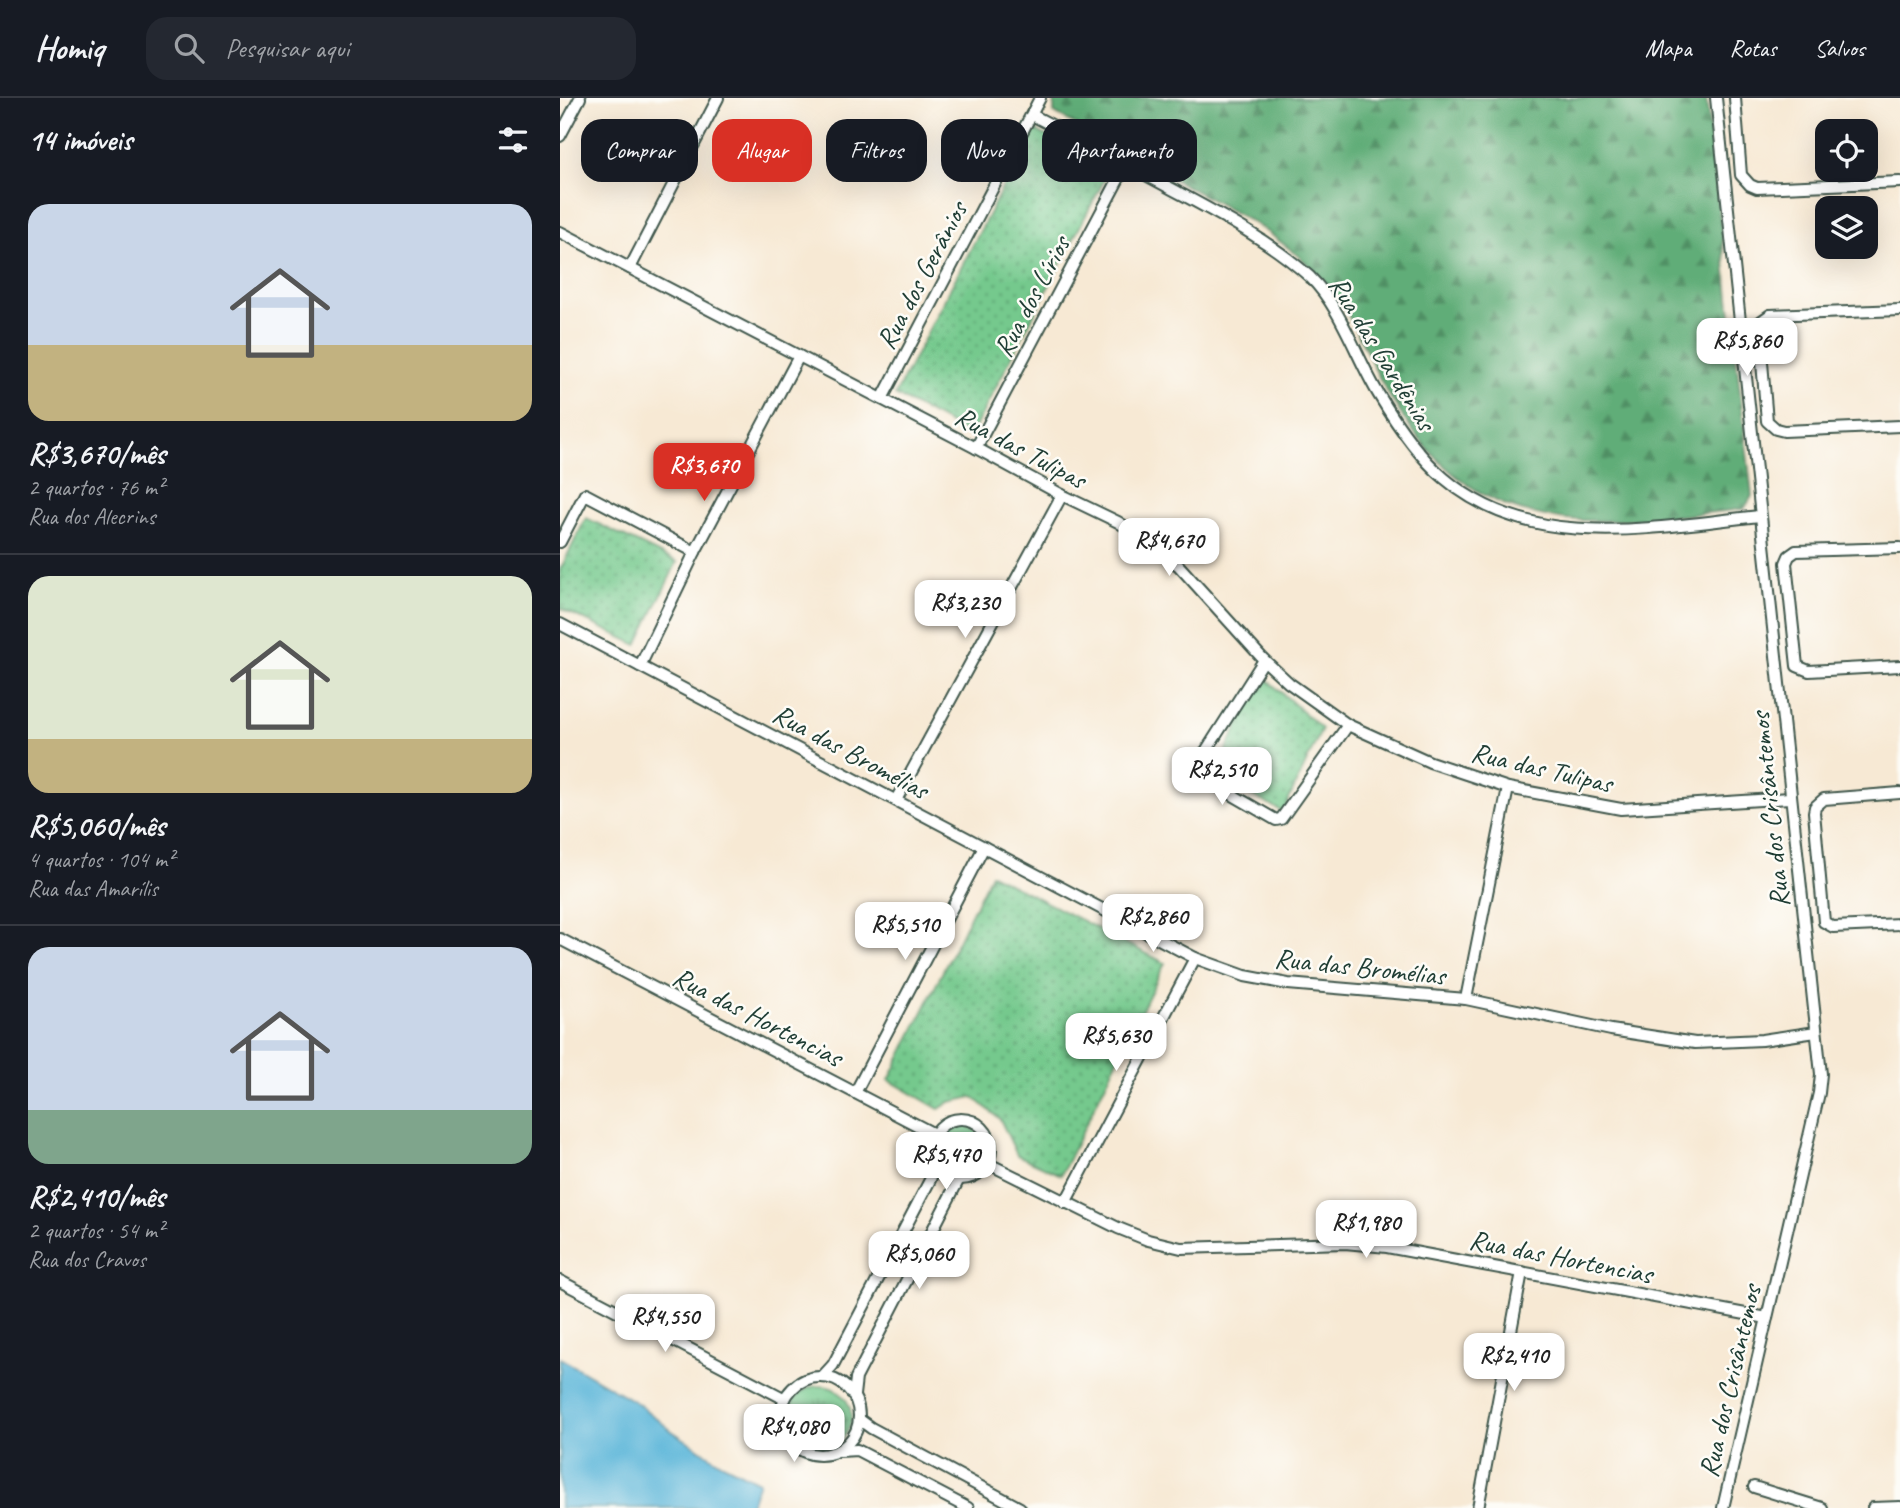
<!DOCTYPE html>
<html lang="pt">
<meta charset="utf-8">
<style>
:root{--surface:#171b24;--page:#242831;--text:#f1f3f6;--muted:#9ea1a6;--line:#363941;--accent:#d93025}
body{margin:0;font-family:Caveat,sans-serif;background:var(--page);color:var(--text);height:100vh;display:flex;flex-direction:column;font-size:26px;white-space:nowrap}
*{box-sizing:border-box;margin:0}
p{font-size:23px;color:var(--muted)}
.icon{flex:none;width:38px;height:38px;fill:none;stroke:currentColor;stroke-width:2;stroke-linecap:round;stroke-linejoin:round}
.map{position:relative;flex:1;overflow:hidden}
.drawer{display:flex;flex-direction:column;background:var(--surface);width:560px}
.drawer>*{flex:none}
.banner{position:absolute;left:21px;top:21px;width:665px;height:63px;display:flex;gap:14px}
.tools{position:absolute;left:1255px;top:21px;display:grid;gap:14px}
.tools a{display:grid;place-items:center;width:63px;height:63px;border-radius:14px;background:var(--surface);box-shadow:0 7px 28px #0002;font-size:35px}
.price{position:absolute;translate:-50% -60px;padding:0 16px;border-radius:14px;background:#fff;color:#222;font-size:23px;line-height:46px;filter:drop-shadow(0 2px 4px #0008)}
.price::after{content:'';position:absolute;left:50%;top:42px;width:21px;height:16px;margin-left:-10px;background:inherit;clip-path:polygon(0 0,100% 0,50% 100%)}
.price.on{background:var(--accent);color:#fff}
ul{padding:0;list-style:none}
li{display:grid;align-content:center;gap:14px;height:371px;padding:0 28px}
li+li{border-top:2px solid var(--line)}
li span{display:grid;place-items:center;height:217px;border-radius:21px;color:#555}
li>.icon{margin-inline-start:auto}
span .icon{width:126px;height:126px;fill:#fffc;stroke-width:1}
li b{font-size:30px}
h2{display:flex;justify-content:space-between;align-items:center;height:84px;padding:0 28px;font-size:30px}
.chip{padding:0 24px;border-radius:21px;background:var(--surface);box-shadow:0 7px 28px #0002;font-size:24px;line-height:63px}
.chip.on{background:var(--accent);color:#fff}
header{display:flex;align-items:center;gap:42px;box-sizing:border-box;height:98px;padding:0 35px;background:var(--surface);border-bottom:2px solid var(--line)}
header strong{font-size:33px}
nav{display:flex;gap:38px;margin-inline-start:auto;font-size:24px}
.search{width:490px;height:63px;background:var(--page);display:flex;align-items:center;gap:18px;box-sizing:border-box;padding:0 24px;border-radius:21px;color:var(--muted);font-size:26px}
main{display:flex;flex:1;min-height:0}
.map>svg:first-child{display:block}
.grass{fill:url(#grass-tufts);stroke:#4a8360;stroke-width:2}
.forest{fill:url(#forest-firs);stroke:#407556;stroke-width:2}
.park{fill:url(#park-dots);stroke:#4a8360;stroke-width:2}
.water{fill:#5bb6d9;stroke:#3d7a86;stroke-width:2}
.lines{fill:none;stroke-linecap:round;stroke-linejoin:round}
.street-casing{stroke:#3f574c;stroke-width:14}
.street{stroke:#fff;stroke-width:10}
.labels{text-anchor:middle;stroke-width:5;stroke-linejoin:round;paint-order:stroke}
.street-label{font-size:28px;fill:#1f3d34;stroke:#fdfcf7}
</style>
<header>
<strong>Homiq</strong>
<div class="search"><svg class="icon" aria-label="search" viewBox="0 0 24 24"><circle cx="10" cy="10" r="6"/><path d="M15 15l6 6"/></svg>Pesquisar aqui</div>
<nav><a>Mapa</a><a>Rotas</a><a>Salvos</a></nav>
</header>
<main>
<section class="drawer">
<h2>14 imóveis<svg class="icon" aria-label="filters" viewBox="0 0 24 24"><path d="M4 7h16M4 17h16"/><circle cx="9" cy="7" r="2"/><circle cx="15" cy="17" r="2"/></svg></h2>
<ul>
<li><span style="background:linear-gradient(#c9d6e8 65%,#c2b280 0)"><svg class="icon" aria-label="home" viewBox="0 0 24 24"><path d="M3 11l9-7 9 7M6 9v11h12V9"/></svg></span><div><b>R$3,670/mês</b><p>2 quartos · 76 m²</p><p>Rua dos Alecrins</p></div></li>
<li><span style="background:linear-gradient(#dfe7d0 75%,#c2b280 0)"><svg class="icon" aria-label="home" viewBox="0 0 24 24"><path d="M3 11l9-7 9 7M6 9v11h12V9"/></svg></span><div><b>R$5,060/mês</b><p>4 quartos · 104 m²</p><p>Rua das Amarílis</p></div></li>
<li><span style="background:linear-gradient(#c9d6e8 75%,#7fa58c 0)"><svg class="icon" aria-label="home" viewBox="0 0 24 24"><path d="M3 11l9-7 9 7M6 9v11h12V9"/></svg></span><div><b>R$2,410/mês</b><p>2 quartos · 54 m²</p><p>Rua dos Cravos</p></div></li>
</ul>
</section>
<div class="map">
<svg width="1340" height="1410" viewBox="0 0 1340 1410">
<defs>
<pattern id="grass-tufts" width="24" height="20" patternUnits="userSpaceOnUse" patternTransform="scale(1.75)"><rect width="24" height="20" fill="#75c98d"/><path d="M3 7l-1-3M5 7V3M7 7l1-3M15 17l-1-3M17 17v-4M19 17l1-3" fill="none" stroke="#5fa474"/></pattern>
<pattern id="forest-firs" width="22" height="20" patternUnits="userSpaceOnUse" patternTransform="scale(1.75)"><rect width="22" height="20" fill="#60ad78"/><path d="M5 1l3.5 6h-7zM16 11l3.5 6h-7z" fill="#4f8e63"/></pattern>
<pattern id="park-dots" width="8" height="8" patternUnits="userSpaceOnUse" patternTransform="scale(1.75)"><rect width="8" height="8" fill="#75c98d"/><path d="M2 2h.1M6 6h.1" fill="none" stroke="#5fa474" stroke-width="1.8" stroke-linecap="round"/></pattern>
</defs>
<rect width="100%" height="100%" fill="#fdfcf7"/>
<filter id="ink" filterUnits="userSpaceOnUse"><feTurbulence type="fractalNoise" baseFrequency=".0143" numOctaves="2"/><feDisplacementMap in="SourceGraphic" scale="14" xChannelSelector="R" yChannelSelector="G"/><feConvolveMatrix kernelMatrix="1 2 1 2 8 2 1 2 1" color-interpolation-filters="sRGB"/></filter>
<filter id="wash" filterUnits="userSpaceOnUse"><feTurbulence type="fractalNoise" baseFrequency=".00686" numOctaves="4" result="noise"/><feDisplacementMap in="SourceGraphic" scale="28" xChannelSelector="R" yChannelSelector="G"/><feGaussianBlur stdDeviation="1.57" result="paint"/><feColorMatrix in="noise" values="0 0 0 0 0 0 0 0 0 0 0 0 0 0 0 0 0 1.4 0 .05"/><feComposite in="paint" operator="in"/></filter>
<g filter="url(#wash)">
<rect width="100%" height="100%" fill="#f7e9d4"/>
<g class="grass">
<circle cx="401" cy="1051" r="24"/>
<circle cx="260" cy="1319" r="31"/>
</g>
<path class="forest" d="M 494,0 L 1146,0 L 1192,398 L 1184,411 C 1025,428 916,450 825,290 C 810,264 799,235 784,210 C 763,174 726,146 692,124 L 494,15 Z"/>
<g class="park">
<polygon points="473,31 550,71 411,337 335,297"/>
<polygon points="26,420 117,464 77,547 0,510 0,472"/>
<polygon points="702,577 762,631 723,714 654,678"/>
<polygon points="431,776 605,865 501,1077 457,1057 440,1021 413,999 390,1004 379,1011 329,982"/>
</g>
<polygon class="water" points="0,1260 77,1305 112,1333 161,1365 199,1384 189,1410 0,1410"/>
</g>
<g filter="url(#ink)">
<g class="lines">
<defs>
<g id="street">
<polyline points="1156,0 1261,976 1259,995 1163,1410"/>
<polyline points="1175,0 1181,77 1190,87 1197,90 1340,84"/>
<path d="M 472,17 C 519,41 565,66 612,91 C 660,117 709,142 750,179 C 781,209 797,261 819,297 C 837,327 858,358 884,380 C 972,456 1095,429 1200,418"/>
<polyline points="0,38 20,0"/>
<polyline points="0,134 416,350 502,397 558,424 595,448 619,468 704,562 729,585 788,627 870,664 948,690 1061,711 1230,700"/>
<polyline points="70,170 158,0"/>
<polyline points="1340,212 1210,217 1200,224 1199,229 1207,323 1216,331 1224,333 1340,328"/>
<polyline points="322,301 480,0"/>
<polyline points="416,350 566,67"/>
<polyline points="0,444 25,396 135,454"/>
<polyline points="1340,450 1236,453 1229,458 1226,465 1237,568 1249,573 1340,568"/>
<polyline points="0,526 635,860 685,878 728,886 906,901 1051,932 1135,945 1202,942 1256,934"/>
<polyline points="704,562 637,667 638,677 716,722 721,721 788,627"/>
<polyline points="80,568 135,454 239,258"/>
<polyline points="1340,695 1264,701 1255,709 1254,714 1264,824 1273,829 1340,826"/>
<polyline points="336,702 502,397"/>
<polyline points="0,841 374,1036"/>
<polyline points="906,901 948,690"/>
<polyline points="295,995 424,749"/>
<circle cx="401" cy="1051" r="30"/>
<polyline points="427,1065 558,1130 588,1142 621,1150 785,1145 827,1149 1207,1220"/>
<polyline points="505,1105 635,860"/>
<polyline points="0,1183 225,1301"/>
<circle cx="260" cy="1318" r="39"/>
<polyline points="262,1279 273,1267 370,1082 375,1067"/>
<polyline points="294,1297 296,1280 399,1081"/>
<polyline points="300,1322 311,1330 460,1410"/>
<polyline points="280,1353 297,1352 408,1410"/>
<polyline points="1194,1389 1262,1410"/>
<polyline points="918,1410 962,1174"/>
<polyline points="1313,1410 1340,1409"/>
</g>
</defs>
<use href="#street" class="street-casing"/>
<use href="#street" class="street"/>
</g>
</g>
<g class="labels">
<g class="street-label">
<text transform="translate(361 177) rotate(-62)" y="10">Rua dos Gerânios</text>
<text transform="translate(471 198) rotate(-62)" y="10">Rua dos Lírios</text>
<text transform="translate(823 255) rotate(58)" y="10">Rua das Gardênias</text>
<text transform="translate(461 349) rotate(28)" y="10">Rua das Tulipas</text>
<text transform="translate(291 653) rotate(28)" y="10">Rua das Bromélias</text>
<text transform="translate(982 669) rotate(13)" y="10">Rua das Tulipas</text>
<text transform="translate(1209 712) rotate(-96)" y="10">Rua dos Crisântemos</text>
<text transform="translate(800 868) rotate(6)" y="10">Rua das Bromélias</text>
<text transform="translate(198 918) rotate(27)" y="10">Rua das Hortencias</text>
<text transform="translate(1001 1158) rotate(11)" y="10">Rua das Hortencias</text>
<text transform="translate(1169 1283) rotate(-77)" y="10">Rua dos Crisântemos</text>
</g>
</g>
</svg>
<div class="tools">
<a><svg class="icon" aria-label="locate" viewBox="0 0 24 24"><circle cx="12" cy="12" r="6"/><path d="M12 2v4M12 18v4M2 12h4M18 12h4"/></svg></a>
<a><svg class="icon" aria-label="layers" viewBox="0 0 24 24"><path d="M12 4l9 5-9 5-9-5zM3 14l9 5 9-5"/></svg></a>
</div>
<b class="price" style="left:1187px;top:280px">R$5,860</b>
<b class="price on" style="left:144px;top:405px">R$3,670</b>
<b class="price" style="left:609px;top:480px">R$4,670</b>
<b class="price" style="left:405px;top:542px">R$3,230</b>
<b class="price" style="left:662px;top:709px">R$2,510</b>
<b class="price" style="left:593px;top:856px">R$2,860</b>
<b class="price" style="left:345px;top:864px">R$5,510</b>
<b class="price" style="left:556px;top:975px">R$5,630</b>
<b class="price" style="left:386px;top:1094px">R$5,470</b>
<b class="price" style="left:806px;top:1162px">R$1,980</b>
<b class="price" style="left:359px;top:1193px">R$5,060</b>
<b class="price" style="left:105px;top:1256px">R$4,550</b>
<b class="price" style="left:954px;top:1295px">R$2,410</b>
<b class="price" style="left:234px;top:1366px">R$4,080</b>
<div class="banner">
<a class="chip">Comprar</a>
<a class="chip on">Alugar</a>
<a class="chip">Filtros</a>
<a class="chip">Novo</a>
<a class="chip">Apartamento</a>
</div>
</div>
</main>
